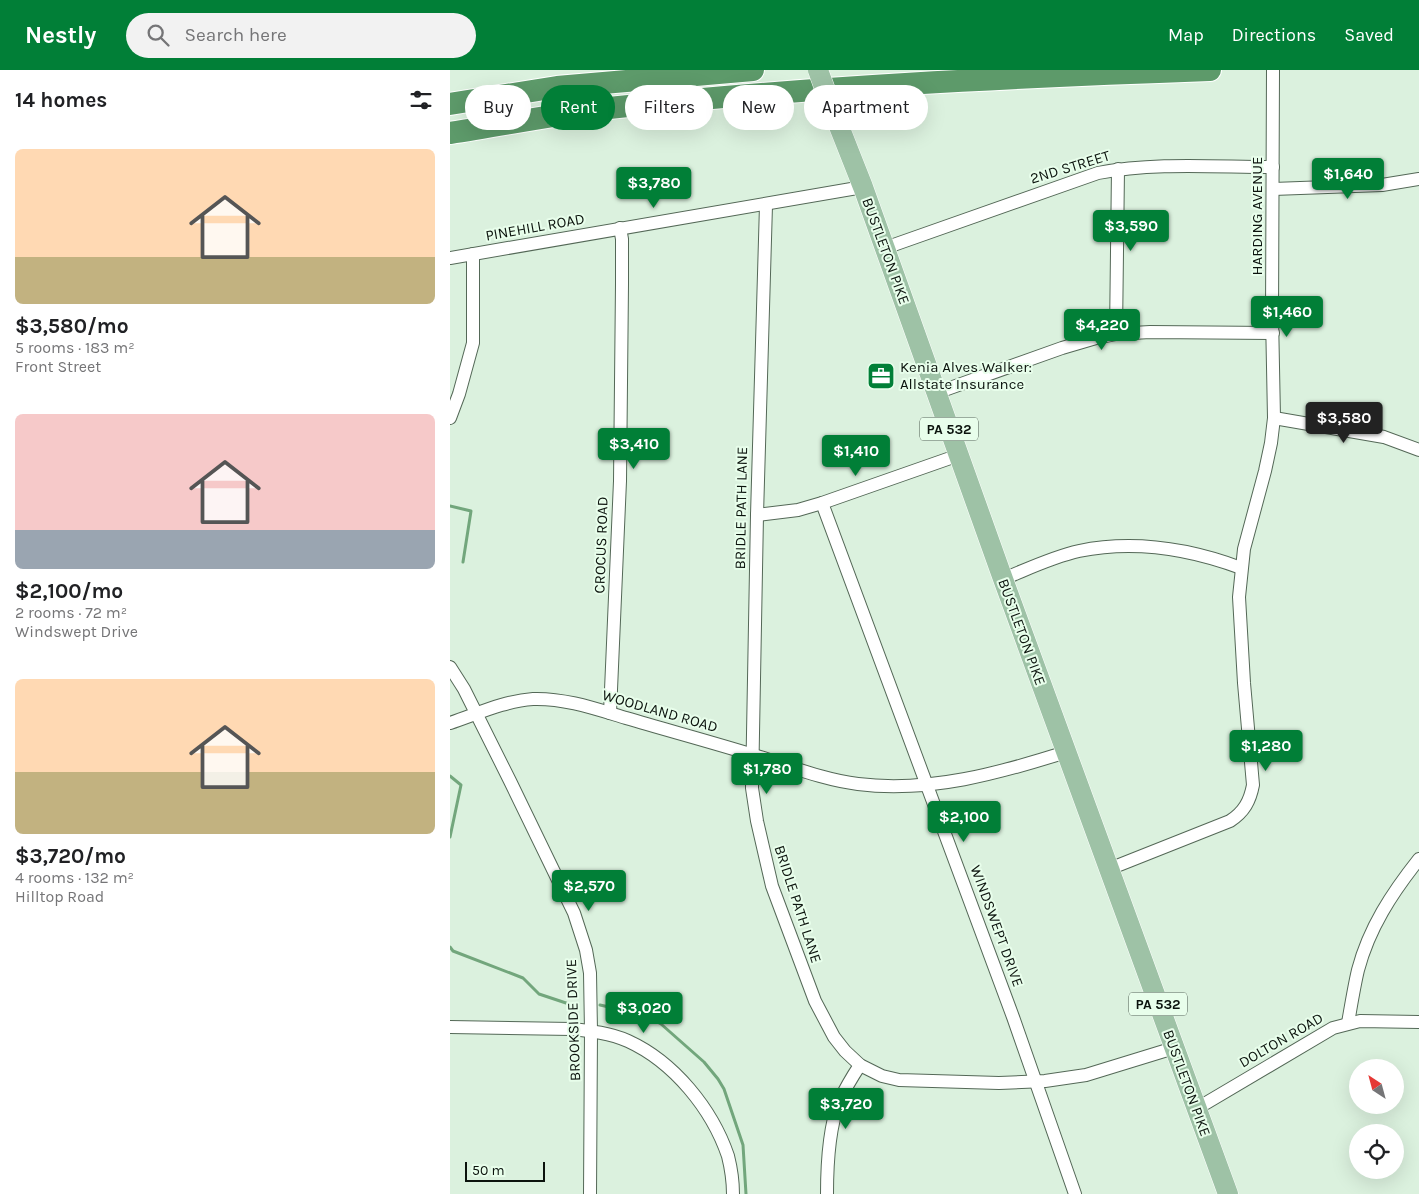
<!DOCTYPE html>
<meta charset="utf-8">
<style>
:root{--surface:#fff;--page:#f2f2f2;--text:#202124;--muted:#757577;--accent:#017f37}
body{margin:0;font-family:Karla,sans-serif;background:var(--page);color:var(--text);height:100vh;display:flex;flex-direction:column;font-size:19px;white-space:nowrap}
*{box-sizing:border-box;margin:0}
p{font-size:16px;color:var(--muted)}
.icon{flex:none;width:28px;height:28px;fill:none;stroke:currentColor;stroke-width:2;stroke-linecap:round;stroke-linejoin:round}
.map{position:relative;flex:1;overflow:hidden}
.sheet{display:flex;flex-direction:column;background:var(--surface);width:450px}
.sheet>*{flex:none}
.banner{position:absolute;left:15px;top:15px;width:475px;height:45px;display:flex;gap:10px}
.needle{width:32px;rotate:324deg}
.tools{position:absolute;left:899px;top:989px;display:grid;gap:10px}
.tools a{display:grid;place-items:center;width:55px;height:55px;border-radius:50%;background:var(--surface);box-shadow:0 5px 20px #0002;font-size:25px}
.scale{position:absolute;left:15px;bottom:12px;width:80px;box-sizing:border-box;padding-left:5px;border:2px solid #0b130d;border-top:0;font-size:14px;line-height:18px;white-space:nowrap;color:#0b130d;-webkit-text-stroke:4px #e8feeb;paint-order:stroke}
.price{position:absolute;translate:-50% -42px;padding:0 11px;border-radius:5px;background:var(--accent);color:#fff;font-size:16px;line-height:32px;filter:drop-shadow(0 1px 2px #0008)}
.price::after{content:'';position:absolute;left:50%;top:30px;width:15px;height:11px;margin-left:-8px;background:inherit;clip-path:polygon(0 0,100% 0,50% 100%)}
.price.on{background:#222;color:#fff}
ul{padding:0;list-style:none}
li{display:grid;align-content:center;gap:10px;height:265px;padding:0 15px}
li span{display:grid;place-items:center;height:155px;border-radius:8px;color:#555}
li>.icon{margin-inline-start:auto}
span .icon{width:90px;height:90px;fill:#fffc;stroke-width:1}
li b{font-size:21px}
h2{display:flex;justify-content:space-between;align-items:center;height:60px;padding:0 15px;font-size:21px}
.pill{padding:0 18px;border-radius:22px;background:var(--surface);box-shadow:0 5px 20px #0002;font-size:18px;line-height:45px}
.pill.on{background:var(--accent);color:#fff}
header{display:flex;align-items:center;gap:30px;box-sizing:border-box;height:70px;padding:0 25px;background:var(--accent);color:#fff}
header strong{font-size:24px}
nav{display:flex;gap:28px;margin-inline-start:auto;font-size:18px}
.search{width:350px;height:45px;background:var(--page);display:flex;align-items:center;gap:12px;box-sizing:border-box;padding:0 18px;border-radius:28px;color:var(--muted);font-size:19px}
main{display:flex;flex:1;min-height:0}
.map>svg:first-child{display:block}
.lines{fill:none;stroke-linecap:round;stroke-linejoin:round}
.stream{stroke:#72a67c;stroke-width:3}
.street-casing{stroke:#546857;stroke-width:14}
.primary-casing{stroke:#fff;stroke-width:21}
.highway-casing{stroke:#fff;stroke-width:24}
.street{stroke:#fff;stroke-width:12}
.primary{stroke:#9ec2a6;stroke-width:20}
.highway{stroke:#5d9a6a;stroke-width:22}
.primary-bridge-casing{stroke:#fff;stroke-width:21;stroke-linecap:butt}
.primary-bridge{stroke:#9ec2a6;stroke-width:20}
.labels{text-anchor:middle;stroke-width:4;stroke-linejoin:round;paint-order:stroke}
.shield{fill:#e8feeb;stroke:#4d5a50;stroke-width:1}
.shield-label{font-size:14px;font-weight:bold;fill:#0b130d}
.street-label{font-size:15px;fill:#0b130d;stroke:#e8feeb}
.poi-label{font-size:15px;fill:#0b130d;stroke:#e8feeb;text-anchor:start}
</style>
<header>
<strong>Nestly</strong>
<div class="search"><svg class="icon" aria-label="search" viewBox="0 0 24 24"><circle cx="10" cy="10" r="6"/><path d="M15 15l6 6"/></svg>Search here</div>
<nav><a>Map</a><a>Directions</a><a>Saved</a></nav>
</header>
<main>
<section class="sheet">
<h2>14 homes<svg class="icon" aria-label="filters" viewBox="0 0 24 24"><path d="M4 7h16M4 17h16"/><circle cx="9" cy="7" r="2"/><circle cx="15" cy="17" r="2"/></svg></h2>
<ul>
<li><span style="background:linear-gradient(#ffd9b3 70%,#c2b280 0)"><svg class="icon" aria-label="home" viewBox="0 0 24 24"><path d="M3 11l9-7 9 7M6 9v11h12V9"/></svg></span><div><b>$3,580/mo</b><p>5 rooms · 183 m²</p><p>Front Street</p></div></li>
<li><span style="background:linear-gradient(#f6c9c9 75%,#9aa5b1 0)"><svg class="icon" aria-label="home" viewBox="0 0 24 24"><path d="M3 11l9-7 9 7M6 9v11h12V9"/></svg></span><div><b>$2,100/mo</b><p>2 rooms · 72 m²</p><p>Windswept Drive</p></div></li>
<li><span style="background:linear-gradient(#ffd9b3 60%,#c2b280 0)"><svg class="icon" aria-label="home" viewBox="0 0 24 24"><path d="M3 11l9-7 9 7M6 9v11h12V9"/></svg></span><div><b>$3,720/mo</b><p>4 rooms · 132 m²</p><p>Hilltop Road</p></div></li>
</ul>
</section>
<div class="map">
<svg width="969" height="1124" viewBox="0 0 969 1124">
<rect width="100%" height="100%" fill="#dbf1de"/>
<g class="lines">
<g class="stream">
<polyline points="0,436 21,441 13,492"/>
<polyline points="0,706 11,715 0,767"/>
<polyline points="0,877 3,881 73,908 89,924 116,933"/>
<polyline points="150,935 195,945 211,954 254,992 268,1009 274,1019 293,1075 296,1124"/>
</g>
<defs>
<g id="street">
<polyline points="823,119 932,115 969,109"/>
<polyline points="316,135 307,445 302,718 307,751 322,816 365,931 384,967 395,981 410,995 432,1006 449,1010 549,1013 595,1011 636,1005 724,978"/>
<path d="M 435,178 L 648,103 C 705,92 765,97 823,97"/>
<polyline points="0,188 413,117"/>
<polyline points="666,264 668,99"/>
<polyline points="486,323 612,278 646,268 666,264 700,262 823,263"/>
<polyline points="0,348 9,324 23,273 23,184"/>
<polyline points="824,348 934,367 969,380"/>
<polyline points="372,433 563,947 625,1124"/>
<polyline points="307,445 348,440 372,433 509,385"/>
<path d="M 553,509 C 578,499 602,487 629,481 C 683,470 740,479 791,498"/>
<polyline points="0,597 14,619 60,711 124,843 136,880 140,903 141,961 140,1124"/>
<polyline points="160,643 170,411 172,214 172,169 170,158"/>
<path d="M 0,653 C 27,644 54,631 83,629 C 115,628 146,639 176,648 C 220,661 265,673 310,687 C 342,697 375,710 408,714 C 479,723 550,703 616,682"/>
<path d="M 659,799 L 780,751 C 794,742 800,731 803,715 L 794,613 L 789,527 L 794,479 L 815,401 L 821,373 L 824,348 L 822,246 L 823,0"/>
<path d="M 898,953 C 901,936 904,917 908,900 C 919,858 942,823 969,789"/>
<path d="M 0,957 L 122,959 C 141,961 160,963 178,971 C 224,992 262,1039 278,1086 C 281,1098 283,1112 283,1124"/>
<polyline points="746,1039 883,958 910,951 969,952"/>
<path d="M 377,1124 C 377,1096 379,1058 389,1032 C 395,1019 402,1007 410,995"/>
</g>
<polyline id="primary" points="381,36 413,117 553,509 778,1124"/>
<g id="highway">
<polyline points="0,34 107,17 303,0"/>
<path d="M 0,63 C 53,55 106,44 159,38 C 359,17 560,7 760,0"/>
</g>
</defs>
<use href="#street" class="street-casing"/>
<use href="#primary" class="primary-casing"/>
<use href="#highway" class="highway-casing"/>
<use href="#street" class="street"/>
<use href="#primary" class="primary"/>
<use href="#highway" class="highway"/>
<defs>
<polyline id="primary-bridge" points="368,0 381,36"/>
</defs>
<use href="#primary-bridge" class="primary-bridge-casing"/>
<use href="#primary-bridge" class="primary-bridge"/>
</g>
<defs>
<symbol id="office-square" viewBox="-11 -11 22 22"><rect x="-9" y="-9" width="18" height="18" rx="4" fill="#017f37" stroke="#e8feeb"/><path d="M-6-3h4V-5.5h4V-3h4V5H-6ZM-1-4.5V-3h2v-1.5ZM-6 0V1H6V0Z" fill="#fff"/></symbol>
</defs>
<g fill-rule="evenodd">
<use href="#office-square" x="415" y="290" width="32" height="32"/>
</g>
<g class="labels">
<g class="shield">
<rect x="470" y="347.5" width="58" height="23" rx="4"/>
<rect x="679" y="922.5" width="58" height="23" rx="4"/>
</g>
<g class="shield-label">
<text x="499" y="364">PA 532</text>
<text x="708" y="939">PA 532</text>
</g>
<g class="street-label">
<text transform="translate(620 97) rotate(-17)" y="5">2ND STREET</text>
<text transform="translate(807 146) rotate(-90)" y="5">HARDING AVENUE</text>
<text transform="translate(85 157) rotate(-10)" y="5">PINEHILL ROAD</text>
<text transform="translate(436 181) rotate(70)" y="5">BUSTLETON PIKE</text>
<text transform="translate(291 438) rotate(-89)" y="5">BRIDLE PATH LANE</text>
<text transform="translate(151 475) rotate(-88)" y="5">CROCUS ROAD</text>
<text transform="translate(572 562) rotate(70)" y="5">BUSTLETON PIKE</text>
<text transform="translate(210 641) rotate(16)" y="5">WOODLAND ROAD</text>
<text transform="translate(348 834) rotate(72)" y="5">BRIDLE PATH LANE</text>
<text transform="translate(547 856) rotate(70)" y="5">WINDSWEPT DRIVE</text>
<text transform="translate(123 950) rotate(-92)" y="5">BROOKSIDE DRIVE</text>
<text transform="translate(831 970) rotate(-30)" y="5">DOLTON ROAD</text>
<text transform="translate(737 1013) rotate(70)" y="5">BUSTLETON PIKE</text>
</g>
<g class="poi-label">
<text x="450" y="302">Kenia Alves Walker:<tspan x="450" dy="17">Allstate Insurance</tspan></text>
</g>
</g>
</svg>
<div class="tools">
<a><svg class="needle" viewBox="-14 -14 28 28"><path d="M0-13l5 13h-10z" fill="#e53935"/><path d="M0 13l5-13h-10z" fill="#757577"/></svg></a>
<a><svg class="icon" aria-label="locate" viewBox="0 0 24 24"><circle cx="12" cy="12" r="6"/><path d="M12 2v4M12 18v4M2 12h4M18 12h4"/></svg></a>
</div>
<div class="scale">50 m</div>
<b class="price" style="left:898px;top:130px">$1,640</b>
<b class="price" style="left:204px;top:139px">$3,780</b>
<b class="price" style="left:681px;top:182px">$3,590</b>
<b class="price" style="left:837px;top:268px">$1,460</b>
<b class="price" style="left:652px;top:281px">$4,220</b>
<b class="price on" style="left:894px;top:374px">$3,580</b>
<b class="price" style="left:184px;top:400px">$3,410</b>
<b class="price" style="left:406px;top:407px">$1,410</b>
<b class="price" style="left:816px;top:702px">$1,280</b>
<b class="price" style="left:317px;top:725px">$1,780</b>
<b class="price" style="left:514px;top:773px">$2,100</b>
<b class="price" style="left:139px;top:842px">$2,570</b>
<b class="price" style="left:194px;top:964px">$3,020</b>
<b class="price" style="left:396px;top:1060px">$3,720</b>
<div class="banner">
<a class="pill">Buy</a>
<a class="pill on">Rent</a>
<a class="pill">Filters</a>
<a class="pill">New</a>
<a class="pill">Apartment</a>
</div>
</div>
</main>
